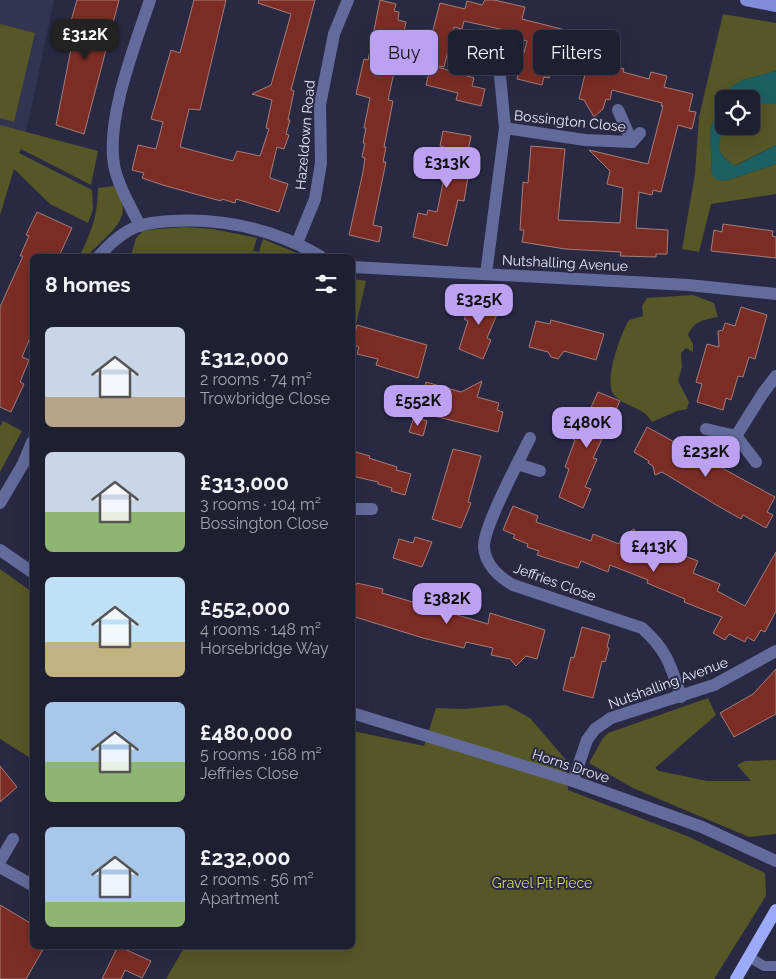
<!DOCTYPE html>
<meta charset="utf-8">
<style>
:root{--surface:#1f1f32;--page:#27273a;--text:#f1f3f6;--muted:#a1a2ac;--line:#3c3d4d;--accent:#bca0f2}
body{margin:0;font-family:Raleway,sans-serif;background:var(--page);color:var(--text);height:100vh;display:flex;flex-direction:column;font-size:19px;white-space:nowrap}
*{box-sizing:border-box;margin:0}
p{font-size:16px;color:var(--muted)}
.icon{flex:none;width:28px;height:28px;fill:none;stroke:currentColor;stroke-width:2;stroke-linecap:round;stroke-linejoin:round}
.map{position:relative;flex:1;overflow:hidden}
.details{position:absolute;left:30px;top:254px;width:325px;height:695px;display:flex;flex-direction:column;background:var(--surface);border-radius:8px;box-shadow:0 5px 20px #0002,0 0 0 1px var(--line)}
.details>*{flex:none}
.top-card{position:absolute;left:370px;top:30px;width:330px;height:45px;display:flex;gap:10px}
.tools{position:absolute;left:715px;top:90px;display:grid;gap:10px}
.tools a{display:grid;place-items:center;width:45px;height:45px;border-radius:8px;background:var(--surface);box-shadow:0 5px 20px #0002,0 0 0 1px var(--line);font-size:25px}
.price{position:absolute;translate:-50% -42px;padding:0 11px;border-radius:10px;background:var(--accent);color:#111;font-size:16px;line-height:32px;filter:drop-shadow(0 1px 2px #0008)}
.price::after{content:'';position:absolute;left:50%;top:30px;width:15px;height:11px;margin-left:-8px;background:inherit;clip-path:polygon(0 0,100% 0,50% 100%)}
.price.selected{background:#222;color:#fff}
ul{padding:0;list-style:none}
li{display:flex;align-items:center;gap:15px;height:125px;padding:0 15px}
li span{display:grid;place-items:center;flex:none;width:140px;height:100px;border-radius:8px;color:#555}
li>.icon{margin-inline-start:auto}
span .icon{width:60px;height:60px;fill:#fffc;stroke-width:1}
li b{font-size:21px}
h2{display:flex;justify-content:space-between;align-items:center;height:60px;padding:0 15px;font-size:21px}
.tag{padding:0 18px;border-radius:8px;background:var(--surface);box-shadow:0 5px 20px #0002,0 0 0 1px var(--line);font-size:18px;line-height:45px}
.tag.selected{background:var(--accent);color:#111}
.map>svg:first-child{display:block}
.built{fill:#333352}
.green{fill:#565726}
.water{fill:#1c6064}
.building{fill:#7b2d25;stroke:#a37e78}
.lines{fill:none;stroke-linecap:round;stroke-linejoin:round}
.lane{stroke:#626b9b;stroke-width:10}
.street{stroke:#626b9b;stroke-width:12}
.secondary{stroke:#808dda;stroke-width:12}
.primary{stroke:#9caafa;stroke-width:12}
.labels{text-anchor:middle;stroke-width:4;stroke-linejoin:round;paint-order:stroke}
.street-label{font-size:14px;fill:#e6e7f9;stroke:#292943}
.park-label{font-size:14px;fill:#d6d964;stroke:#292943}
</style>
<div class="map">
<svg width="776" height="979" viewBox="0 0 776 979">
<rect width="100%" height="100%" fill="#292943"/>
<polygon class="built" points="0,0 54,0 29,119 0,215"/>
<g class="green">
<polygon points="723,14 776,23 776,71 743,80 732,86 723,99 710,130 712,174 725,181 776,164 776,194 711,204 699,252 682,249 695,174 699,117"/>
<polygon points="0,24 35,33 14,122 0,118"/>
<path d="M 760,104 L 776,104 L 776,145 L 734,166 C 717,154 716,146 723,126 L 751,126 L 751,107 Z"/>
<polygon points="0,125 98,151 91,185 21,149 19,153 92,190 93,209 88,223 50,204 14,169 0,215"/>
<path d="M 114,186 C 138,219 108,232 88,256 L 81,253 C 92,231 98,213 98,188 Z"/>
<polygon points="185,227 213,229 257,238 253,251 259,252 263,239 304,256 131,256 136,238 144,230"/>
<polygon points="353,279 366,281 353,338 352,279"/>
<path d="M 693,295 L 714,303 L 718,317 C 703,320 694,321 688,335 L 693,344 L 693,352 L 686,348 L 681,353 L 682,367 L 678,381 L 689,402 L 687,409 L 677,411 L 652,422 C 642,405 625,408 614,395 C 603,381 621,333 629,320 L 643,316 L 642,306 L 647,298 Z"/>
<polygon points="3,421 22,431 0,472 0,426"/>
<polygon points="0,569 32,592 32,759 0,739"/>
<polygon points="708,698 716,715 655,768 659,771 707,781 751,781 737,765 745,761 776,760 776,834 749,837 633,788 589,763 603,738 608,733"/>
<polygon points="506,705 530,718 566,760 568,790 687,836 765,873 766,896 714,979 166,979 185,946 352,946 353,731 424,746 436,708 464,709"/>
</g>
<path class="water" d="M 776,71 L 776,104 L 760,104 L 751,107 L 751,99 L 724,99 C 724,106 725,115 724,123 C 720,144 712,152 735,166 L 776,145 L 776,164 L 725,181 L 716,180 L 712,174 L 710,130 L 723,99 L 732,86 L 743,80 Z"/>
<g class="building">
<polygon points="77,0 119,0 84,134 56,125 72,44 70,43 74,29 69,28"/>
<polygon points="194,0 226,0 200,110 189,109 180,147 233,161 237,151 260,156 269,129 266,128 272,100 252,94 271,85 291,14 258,3 259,0 315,0 291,90 294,91 288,120 290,120 286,134 289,135 284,149 277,147 270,176 270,178 288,184 279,212 236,199 235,203 222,199 221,201 166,186 142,178 144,173 132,170 138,145 156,149 163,122 151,119 171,50 180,53"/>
<polygon points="380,0 396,4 394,11 399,12 398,20 406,22 402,41 429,45 440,3 465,9 467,1 482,5 485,0 494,0 525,7 522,19 585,35 586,30 605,35 611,48 620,50 616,67 624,69 623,72 649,79 651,72 667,76 664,87 693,94 689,111 696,112 692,129 678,125 661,192 653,190 652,195 639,192 636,228 668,230 667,254 656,254 656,257 620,256 621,252 565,249 522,242 524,230 520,230 523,182 528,183 531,146 565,149 558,220 620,223 623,188 607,184 610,171 589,150 648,164 663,106 661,106 662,103 612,90 610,100 606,99 603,109 594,117 584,100 579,99 588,62 554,54 549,78 544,77 542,85 517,79 527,41 521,39 522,34 464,21 462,29 454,27 444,67 403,57 402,65 396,63 388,100 393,101 384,147 386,147 383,162 386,162 373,225 382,227 379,242 349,235 363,172 365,158 362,157 365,143 363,143 366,128 364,128 370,98 356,94 364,59 368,60"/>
<polygon points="431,65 474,78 472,86 485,89 481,106 456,100 458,93 426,85"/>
<polygon points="443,131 471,136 468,151 472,152 464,201 458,200 447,246 413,237 418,213 427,215 428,210 437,212 443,183 437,174 444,147 440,146"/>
<polygon points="37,212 72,228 59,256 32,256 32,333 22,357 29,360 20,382 24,384 11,412 0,407 0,307 23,256 20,256 29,236 26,235"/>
<polygon points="723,224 773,231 772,236 776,237 776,258 711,251 714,230 722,232"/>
<polygon points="476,295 501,305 487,338 491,340 483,359 459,349 468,321 464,319"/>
<polygon points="741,307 767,315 755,359 749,357 743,377 738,376 731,400 726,398 723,410 697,402 702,384 696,382 707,344 719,347 718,331 723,330 725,323 735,326"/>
<polygon points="551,320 604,334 596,360 564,351 558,359 551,357 548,352 529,347 536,321 550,324"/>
<polygon points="357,325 427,345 418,378 376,365 378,359 357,354 359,347 352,344"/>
<polygon points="482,381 477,397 499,403 497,410 503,412 498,432 418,412 426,382 461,392"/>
<polygon points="598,392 620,401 593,458 597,459 585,487 591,489 583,508 559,497 569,469 565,467 575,440 573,439 578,427 576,426 582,413 587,416"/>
<polygon points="414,417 427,421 423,436 409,432"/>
<polygon points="647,427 775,497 767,512 773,515 766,528 743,515 741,519 718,506 662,472 655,475 653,466 648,463 649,461 634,452"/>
<polygon points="453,449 481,456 468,502 471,503 461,528 432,519"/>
<polygon points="352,451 370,456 369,458 397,467 396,470 411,474 405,495 391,491 392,488 378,484 378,482 352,476"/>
<polygon points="513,506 538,516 536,522 591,541 593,534 619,544 622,537 634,529 639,543 648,546 646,551 674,562 677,553 698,561 693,573 720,584 717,591 745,606 776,552 776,611 765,632 761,630 754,641 747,637 745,642 729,634 725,640 713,633 722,617 684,602 685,599 647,583 648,580 610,565 608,572 581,561 578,568 537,555 539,551 527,547 528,544 513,538 515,535 503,530"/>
<polygon points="415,537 432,542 422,567 393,558 399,539 413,543"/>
<polygon points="357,583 383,589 382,593 488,624 490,613 545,630 537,659 526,656 516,666 510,659 491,655 493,648 466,642 464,648 423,638 352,616 352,584 356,585"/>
<polygon points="582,627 610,635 607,647 609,648 605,662 602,661 593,698 563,690 571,657 574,658"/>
<polygon points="776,669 776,714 734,737 720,713 753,694"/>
<polygon points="0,766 17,787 0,802"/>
<polygon points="0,905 32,924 32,946 45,946 26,979 0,979"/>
<polygon points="118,946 151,961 142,978 125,970 121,979 102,979"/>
</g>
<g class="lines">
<polyline class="lane" points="749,957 764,966 776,966"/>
<g class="street">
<polyline points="498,40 499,65"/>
<polyline points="482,56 499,65 505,128 486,274"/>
<polyline points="618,110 632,142"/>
<polyline points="505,128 585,140 632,142 640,133"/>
<path d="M 140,226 C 131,207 118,186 114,165 C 106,118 135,45 150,0"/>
<polyline points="297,243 315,199 321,163 320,105 334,34 348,0"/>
<path d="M 99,256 C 107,247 117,237 128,231 C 141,223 157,222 172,221 C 225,218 275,230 320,256"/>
<polyline points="352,267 688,285 776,294"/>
<polyline points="706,429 736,436 763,393 776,376"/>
<polyline points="736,436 756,462"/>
<path d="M 530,438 C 520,459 483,527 484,547 C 485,564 499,577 513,585 L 642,628 C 667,650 671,666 681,697"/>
<polyline points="517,464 540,471"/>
<polyline points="0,503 23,464 32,442"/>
<polyline points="352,509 372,509"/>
<polyline points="0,550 32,572"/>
<polyline points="352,713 573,781 702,827 776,861"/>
<polyline points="573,781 587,740 595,729 611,718 714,685 776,651"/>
<polyline points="0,861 13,839"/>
<polyline points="0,867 32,885"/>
</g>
<polyline class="secondary" points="746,0 776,6"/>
<polyline class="primary" points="736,979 776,910"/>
</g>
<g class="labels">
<g class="street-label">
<text transform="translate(570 121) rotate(6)" y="5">Bossington Close</text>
<text transform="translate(305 135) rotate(-85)" y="5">Hazeldown Road</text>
<text transform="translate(565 263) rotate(3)" y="5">Nutshalling Avenue</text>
<text transform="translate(555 582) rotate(20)" y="5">Jeffries Close</text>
<text transform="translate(668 683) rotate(-20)" y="5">Nutshalling Avenue</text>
<text transform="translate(571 766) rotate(18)" y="5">Horns Drove</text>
</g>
<g class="park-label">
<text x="542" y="888">Gravel Pit Piece</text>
</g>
</g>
</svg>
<div class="tools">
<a><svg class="icon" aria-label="locate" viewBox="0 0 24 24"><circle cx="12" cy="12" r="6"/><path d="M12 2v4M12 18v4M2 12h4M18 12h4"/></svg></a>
</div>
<b class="price selected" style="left:85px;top:61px">£312K</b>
<b class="price" style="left:447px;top:189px">£313K</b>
<b class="price" style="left:479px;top:326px">£325K</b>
<b class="price" style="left:418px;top:427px">£552K</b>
<b class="price" style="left:587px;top:449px">£480K</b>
<b class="price" style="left:706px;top:478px">£232K</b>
<b class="price" style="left:654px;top:573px">£413K</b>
<b class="price" style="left:447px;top:625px">£382K</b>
<div class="top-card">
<a class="tag selected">Buy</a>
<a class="tag">Rent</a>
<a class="tag">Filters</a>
</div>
<section class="details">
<h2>8 homes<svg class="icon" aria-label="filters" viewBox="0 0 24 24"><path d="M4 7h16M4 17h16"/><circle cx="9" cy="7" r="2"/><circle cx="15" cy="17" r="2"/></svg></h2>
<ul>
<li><span style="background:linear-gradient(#c9d6e8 70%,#b9a48a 0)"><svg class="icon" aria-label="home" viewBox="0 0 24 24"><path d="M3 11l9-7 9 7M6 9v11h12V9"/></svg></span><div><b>£312,000</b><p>2 rooms · 74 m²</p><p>Trowbridge Close</p></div></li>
<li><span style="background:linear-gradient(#c9d6e8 60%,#8fb573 0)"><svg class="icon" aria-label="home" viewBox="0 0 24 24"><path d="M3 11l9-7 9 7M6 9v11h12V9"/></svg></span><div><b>£313,000</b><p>3 rooms · 104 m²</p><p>Bossington Close</p></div></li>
<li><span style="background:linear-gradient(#bfe0f5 65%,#c2b280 0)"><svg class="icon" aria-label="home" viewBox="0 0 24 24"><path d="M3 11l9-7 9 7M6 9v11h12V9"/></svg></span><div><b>£552,000</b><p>4 rooms · 148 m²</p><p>Horsebridge Way</p></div></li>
<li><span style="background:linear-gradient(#a9c7e8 60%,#8fb573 0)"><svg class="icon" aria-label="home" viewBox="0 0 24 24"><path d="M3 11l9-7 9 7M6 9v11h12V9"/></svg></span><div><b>£480,000</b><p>5 rooms · 168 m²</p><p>Jeffries Close</p></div></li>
<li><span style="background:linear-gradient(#a9c7e8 75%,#8fb573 0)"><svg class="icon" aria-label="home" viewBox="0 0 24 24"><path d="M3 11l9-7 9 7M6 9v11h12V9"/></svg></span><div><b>£232,000</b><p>2 rooms · 56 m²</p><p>Apartment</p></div></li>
</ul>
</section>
</div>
